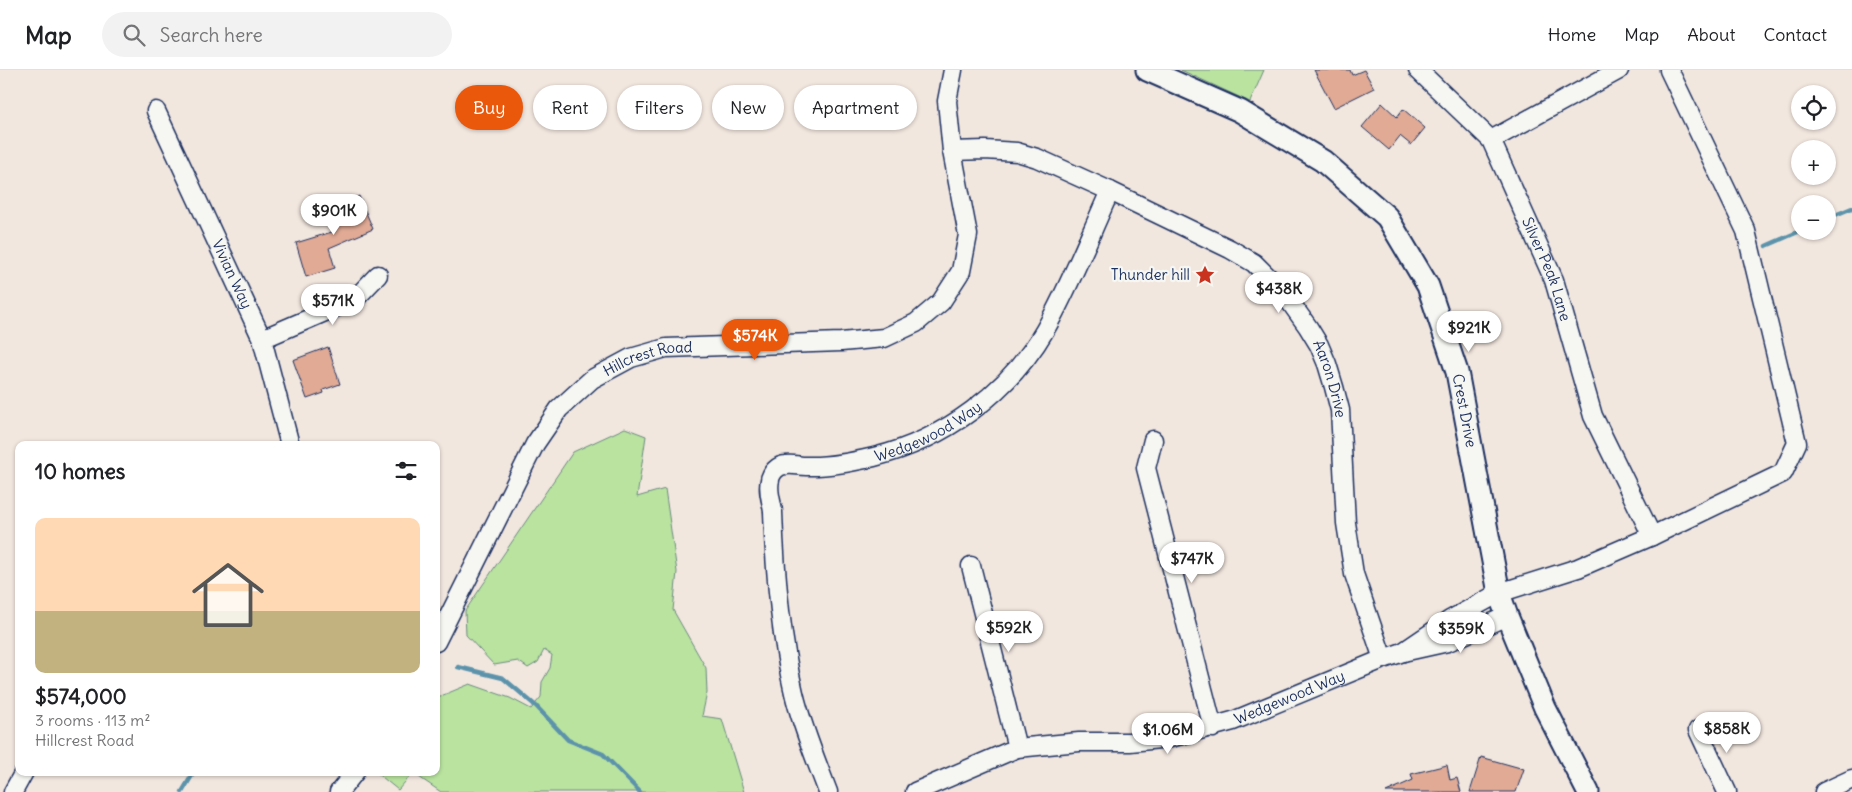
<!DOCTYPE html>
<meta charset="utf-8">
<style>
:root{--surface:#fff;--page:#f2f2f2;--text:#202124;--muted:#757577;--line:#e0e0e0;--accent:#ea580c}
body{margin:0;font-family:Delius,sans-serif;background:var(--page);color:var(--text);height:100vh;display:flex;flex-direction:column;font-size:19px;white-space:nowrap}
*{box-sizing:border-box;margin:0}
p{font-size:16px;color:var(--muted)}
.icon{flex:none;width:28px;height:28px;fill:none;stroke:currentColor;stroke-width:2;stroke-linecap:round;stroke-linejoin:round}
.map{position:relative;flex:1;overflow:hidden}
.drawer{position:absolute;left:15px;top:371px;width:425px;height:335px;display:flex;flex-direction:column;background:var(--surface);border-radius:10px;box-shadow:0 1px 4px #0004}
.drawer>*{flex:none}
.top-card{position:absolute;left:455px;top:15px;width:475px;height:45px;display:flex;gap:10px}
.fabs{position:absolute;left:1791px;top:15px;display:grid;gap:10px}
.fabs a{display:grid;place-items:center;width:45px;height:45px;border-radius:50%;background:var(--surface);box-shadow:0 1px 4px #0004;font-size:25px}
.price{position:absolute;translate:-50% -42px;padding:0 11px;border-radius:18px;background:#fff;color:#222;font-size:16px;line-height:32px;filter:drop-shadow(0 1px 2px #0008)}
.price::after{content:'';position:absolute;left:50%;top:30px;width:15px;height:11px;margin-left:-8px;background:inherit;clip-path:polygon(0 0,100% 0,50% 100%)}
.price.active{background:var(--accent);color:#fff}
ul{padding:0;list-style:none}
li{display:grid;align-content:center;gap:10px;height:265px;padding:0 20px}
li+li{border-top:1px solid var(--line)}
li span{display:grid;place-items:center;height:155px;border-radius:10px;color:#555}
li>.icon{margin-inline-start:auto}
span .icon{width:90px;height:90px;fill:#fffc;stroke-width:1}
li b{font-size:21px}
h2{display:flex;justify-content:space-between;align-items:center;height:60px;padding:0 20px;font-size:21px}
.tag{padding:0 18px;border-radius:22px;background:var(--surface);box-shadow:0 1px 4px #0004;font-size:18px;line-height:45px}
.tag.active{background:var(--accent);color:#fff}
header{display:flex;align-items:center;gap:30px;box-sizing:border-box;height:70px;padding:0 25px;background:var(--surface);border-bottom:1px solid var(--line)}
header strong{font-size:24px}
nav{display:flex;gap:28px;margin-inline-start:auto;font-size:18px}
.search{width:350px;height:45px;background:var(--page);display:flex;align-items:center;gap:12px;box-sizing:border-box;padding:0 18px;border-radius:28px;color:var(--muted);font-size:19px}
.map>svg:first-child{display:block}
.green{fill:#b9e39f;stroke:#6a897e}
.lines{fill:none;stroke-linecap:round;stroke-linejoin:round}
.stream{stroke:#5b93ab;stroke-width:4.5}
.building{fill:#e0aa95;stroke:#1b2f5e}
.minor-casing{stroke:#1b2f5e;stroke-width:21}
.tertiary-casing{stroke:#1b2f5e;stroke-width:25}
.minor{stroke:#f6f6f2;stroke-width:18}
.tertiary{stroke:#f6f6f2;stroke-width:21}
.labels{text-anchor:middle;stroke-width:4.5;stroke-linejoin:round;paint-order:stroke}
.street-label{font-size:15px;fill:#1b2f5e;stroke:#f6f6f2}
.poi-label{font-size:15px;fill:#1b2f5e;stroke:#f6f6f2;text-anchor:end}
</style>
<header>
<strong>Map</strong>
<div class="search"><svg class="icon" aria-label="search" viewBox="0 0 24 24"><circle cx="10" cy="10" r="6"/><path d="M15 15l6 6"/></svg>Search here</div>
<nav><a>Home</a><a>Map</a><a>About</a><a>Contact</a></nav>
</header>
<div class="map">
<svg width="1852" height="722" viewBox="0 0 1852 722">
<rect width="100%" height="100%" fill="#f2e7df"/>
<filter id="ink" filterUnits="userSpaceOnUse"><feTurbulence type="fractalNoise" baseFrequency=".02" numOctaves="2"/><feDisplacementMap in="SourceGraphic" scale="10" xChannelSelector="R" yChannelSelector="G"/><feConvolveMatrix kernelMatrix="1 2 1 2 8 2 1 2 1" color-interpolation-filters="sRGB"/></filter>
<g filter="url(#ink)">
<g class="green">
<polygon points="1181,0 1264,0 1250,32"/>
<polygon points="625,358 646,366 637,427 665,419 677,502 673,540 706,598 707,623 702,646 722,649 744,722 441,722 413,703 398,720 377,703 436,702 436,628 470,614 510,628 531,639 541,627 542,612 550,598 552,585 544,580 538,592 528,598 518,591 494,595 466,565 465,541 573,382"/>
</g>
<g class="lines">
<g class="stream">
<polyline points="1828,148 1852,138"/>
<polyline points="1766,176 1800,161"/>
<polyline points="458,597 503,608 536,636 568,670 603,684 640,722"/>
<polyline points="182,722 194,702"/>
</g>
</g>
<g class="building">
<polygon points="1314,0 1350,0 1352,5 1364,0 1374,18 1334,38"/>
<polygon points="1382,33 1397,47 1403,39 1425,58 1411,75 1400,66 1389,80 1362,57"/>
<polygon points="359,126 373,159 329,178 335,198 306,207 296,173 335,161 326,140"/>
<polygon points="328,277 340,314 323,320 324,323 307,329 293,290"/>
<polygon points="1481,687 1524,699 1516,722 1470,722"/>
<polygon points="1447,695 1450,710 1457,708 1461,722 1386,722 1413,710 1411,704"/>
</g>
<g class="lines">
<defs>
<g id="minor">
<path id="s1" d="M 1418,0 L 1491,70 L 1554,210 L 1593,346 L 1652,466"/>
<path id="s2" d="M 156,41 L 262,269 L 290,375"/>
<polyline points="1491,70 1619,0"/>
<path id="s3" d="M 952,81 L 985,80 L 1017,82 L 1037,88 L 1110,121 L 1230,179 L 1254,193 L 1283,222 L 1308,257 L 1319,275 L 1327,294 L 1334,317 L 1340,340 L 1346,453 L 1354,504 L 1383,589"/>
<polyline points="262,269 355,229 378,205"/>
<polyline points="1153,370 1146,398 1213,658"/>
<polyline points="971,496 1017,678"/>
<path id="s4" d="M 436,572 L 535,374 L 559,339 L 592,309 L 631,288 L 666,278 L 841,272 L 884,268 L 916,253 L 941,232 L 961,201 L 968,165 L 952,81 L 947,31 L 953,0"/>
<polyline points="1403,582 1450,550 1499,523 1578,498 1652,466 1783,403 1797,373 1746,161 1669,0"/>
<polyline points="1698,660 1727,722"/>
<polyline points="13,722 24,702"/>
<polyline points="339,722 355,702"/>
<path id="s5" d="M 828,722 C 816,690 802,657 794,623 C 780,564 775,503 773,442 C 772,432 767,421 770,410 C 770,407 773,402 775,400 C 778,397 783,395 786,395 C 794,394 799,396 806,396 C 828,397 853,392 874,387 C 944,370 1009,322 1045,260 C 1070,216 1089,167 1110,121"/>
<path id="s6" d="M 915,722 L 1017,678 L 1079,672 L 1130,672 L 1170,668 L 1233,651 L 1383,589 L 1403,582 L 1448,572 L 1507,546"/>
<polyline points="1824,722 1852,709"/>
</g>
<g id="tertiary">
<path id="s7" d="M 1147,0 L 1240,41 L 1323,91 L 1387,147 L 1428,216 L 1457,302 L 1499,523 L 1507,546 L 1545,638 L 1588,722"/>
</g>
</defs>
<use href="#minor" class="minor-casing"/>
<use href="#tertiary" class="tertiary-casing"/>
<use href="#minor" class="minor"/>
<use href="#tertiary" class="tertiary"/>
</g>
</g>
<defs>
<symbol id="sight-bare" viewBox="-9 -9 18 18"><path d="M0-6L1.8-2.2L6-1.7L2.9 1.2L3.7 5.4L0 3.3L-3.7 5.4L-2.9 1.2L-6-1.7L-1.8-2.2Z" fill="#c8321e" stroke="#f6f6f2" stroke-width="2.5" paint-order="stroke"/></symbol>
</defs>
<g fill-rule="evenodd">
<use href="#sight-bare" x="1191" y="191" width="28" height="28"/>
</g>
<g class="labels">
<g class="street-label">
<text dy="5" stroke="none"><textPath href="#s1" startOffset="242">Silver Peak Lane</textPath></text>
<text dy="5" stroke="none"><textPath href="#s2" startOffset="180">Vivian Way</textPath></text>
<text dy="5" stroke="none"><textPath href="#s4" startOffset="369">Hillcrest Road</textPath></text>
<text dy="5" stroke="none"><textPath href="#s3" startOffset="468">Aaron Drive</textPath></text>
<text dy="5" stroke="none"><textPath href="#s7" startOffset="494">Crest Drive</textPath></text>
<text dy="5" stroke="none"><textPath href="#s5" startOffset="492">Wedgewood Way</textPath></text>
<text dy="5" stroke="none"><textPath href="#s6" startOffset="391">Wedgewood Way</textPath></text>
</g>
<g class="poi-label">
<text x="1190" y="210">Thunder hill</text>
</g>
</g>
</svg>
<div class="fabs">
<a><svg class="icon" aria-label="locate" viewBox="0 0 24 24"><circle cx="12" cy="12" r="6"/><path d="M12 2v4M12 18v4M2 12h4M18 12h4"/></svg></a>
<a>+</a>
<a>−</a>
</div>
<b class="price" style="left:334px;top:166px">$901K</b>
<b class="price" style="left:1279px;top:244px">$438K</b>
<b class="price" style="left:333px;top:256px">$571K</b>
<b class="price" style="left:1469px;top:283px">$921K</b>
<b class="price active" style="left:755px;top:291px">$574K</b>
<b class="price" style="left:1192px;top:514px">$747K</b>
<b class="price" style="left:1009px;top:583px">$592K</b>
<b class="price" style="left:1461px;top:584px">$359K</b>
<b class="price" style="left:1727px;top:684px">$858K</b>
<b class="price" style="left:1168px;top:685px">$1.06M</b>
<div class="top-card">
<a class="tag active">Buy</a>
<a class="tag">Rent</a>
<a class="tag">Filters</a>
<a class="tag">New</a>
<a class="tag">Apartment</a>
</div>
<section class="drawer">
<h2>10 homes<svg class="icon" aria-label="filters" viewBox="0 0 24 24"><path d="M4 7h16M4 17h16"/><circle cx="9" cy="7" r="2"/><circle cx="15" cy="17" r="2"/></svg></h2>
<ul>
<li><span style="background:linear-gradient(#ffd9b3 60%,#c2b280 0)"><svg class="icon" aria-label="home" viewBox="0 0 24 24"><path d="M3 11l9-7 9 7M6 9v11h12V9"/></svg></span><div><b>$574,000</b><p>3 rooms · 113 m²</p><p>Hillcrest Road</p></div></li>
</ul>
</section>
</div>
